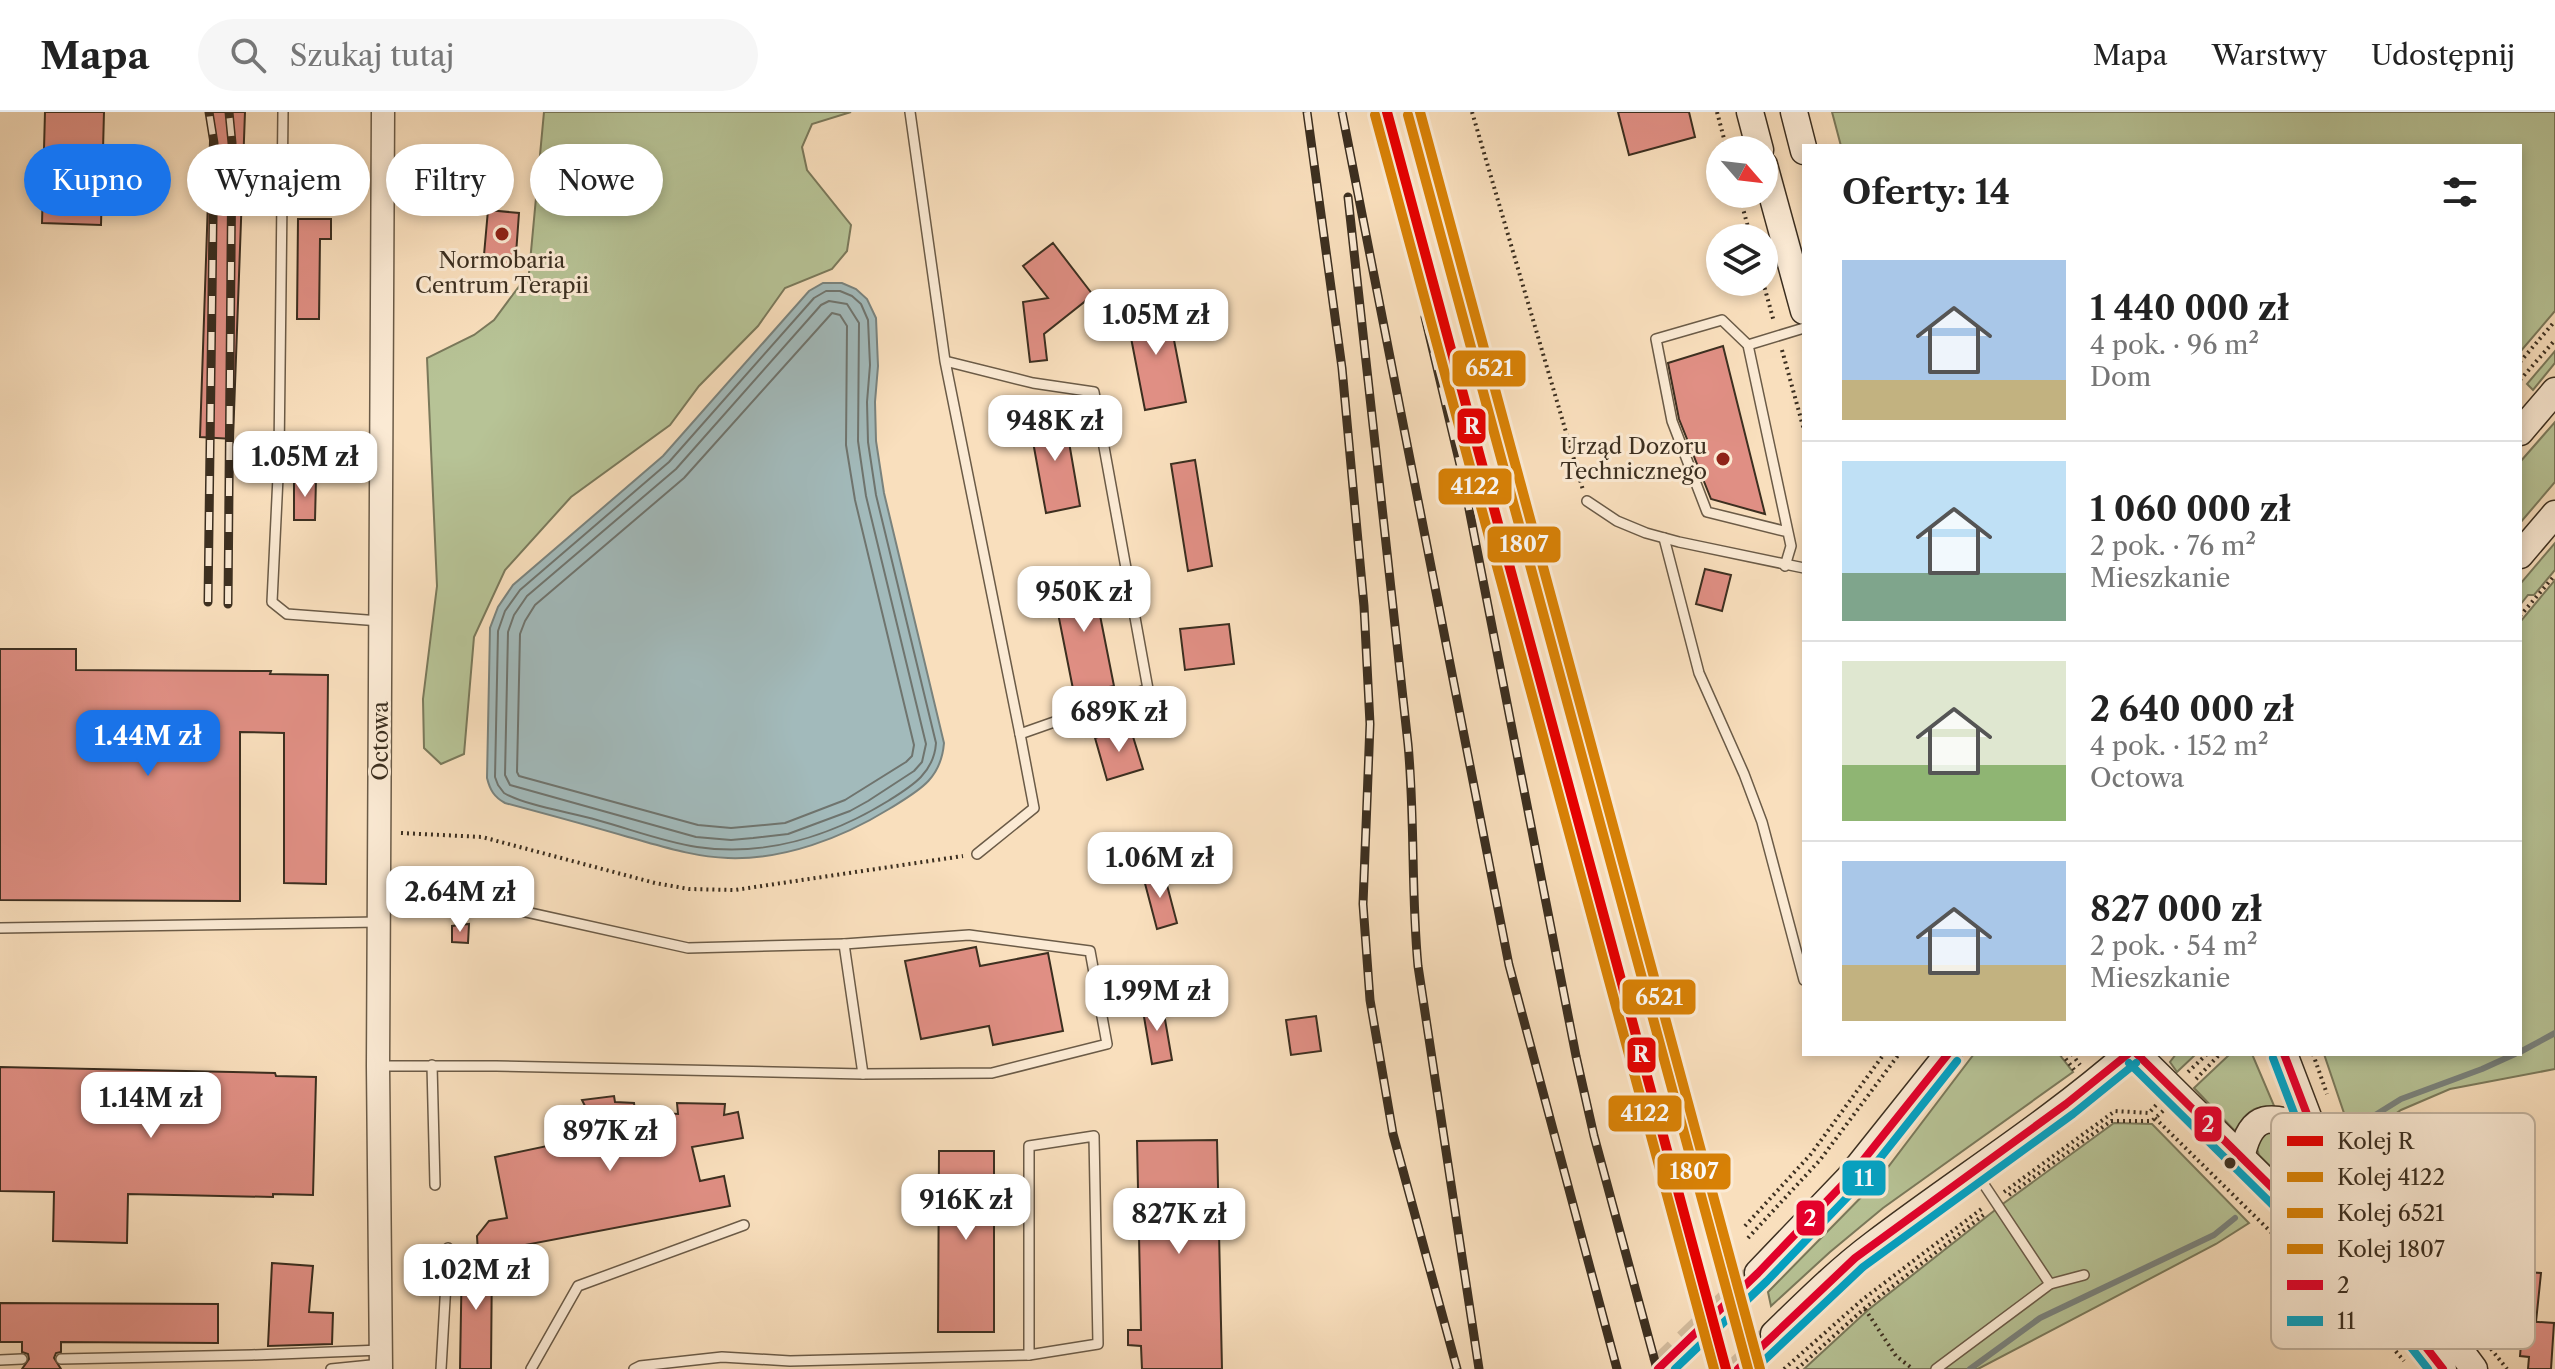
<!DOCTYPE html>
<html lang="pl">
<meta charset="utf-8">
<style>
:root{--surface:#fff;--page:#f6f6f6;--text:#222;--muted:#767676;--line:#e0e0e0;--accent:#1a73e8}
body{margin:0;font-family:"Libre Caslon Text",serif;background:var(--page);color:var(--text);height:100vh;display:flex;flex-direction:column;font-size:30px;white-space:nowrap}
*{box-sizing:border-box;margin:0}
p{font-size:26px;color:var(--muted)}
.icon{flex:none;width:44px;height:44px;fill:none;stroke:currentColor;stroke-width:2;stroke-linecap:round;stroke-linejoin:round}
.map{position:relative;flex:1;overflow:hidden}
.sheet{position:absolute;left:1802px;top:32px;width:720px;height:912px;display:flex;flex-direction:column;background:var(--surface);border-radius:0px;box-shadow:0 4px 12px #0003}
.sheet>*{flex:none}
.top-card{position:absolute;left:24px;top:32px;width:760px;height:72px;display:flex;gap:16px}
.needle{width:52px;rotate:118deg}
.buttons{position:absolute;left:1706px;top:24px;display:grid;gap:16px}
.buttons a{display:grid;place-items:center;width:72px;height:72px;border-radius:50%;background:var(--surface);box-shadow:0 4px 12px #0003;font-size:40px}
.price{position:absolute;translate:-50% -68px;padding:0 18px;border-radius:16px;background:#fff;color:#222;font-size:26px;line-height:52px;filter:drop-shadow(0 2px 4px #0008)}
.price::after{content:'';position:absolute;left:50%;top:48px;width:24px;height:18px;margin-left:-12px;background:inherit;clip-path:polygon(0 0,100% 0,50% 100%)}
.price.selected{background:var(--accent);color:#fff}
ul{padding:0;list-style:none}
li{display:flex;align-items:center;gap:24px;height:200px;padding:0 40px}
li+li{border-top:2px solid var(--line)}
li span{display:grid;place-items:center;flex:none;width:224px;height:160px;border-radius:0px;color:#555}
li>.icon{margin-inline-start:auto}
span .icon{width:96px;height:96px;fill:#fffc;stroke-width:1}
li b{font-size:34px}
h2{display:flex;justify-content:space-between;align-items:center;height:96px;padding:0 40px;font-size:34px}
.chip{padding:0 28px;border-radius:36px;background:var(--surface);box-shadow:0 4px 12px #0003;font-size:28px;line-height:72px}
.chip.selected{background:var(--accent);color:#fff}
header{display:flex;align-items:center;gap:48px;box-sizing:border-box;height:112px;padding:0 40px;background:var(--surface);border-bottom:2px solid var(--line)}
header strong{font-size:38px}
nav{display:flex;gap:44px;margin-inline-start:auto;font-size:28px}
.search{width:560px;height:72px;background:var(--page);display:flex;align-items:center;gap:20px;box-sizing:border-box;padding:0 28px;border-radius:44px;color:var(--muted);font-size:30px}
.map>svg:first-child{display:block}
.green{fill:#b7c396;stroke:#7a795b;stroke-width:2}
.water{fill:#a2babb;stroke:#79827d;stroke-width:2}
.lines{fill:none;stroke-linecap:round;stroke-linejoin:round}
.shore{stroke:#6f746e;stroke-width:2}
.stream{stroke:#79827d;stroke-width:6}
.building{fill:#e08f84;stroke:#3c2f20;stroke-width:2}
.secondary-tunnel{stroke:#d3bc9e;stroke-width:26;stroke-dasharray:26 13;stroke-linecap:butt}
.service-casing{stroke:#6b5b47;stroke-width:12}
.tertiary-casing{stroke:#6b5b47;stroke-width:25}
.secondary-casing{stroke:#3c2f20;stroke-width:29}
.path{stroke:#3c2f20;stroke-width:4;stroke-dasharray:2 4;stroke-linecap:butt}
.service{stroke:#fbead4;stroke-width:9}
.tertiary{stroke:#fbead4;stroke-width:22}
.secondary{stroke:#fbead4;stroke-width:26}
.rail-casing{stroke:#3c2f20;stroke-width:9}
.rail{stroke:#fbead4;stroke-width:6;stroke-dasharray:18;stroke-linecap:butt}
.bus-1-casing{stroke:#fbead4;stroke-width:14}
.bus-2-casing{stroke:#fbead4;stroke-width:14}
.bus-1{stroke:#e4002b;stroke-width:8}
.bus-2{stroke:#03a3c5;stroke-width:8}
.rail-1-casing{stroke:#fbead4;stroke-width:16}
.rail-2-casing{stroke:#fbead4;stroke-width:16}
.rail-3-casing{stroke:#fbead4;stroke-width:16}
.rail-4-casing{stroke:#fbead4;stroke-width:16}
.rail-1{stroke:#e50000;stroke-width:10}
.rail-2{stroke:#d88106;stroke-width:10}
.rail-3{stroke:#d88106;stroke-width:10}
.rail-4{stroke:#d88106;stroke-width:10}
.poi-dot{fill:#8f2418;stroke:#fbead4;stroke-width:3}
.bus-dot{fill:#3c2f20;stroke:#fbead4;stroke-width:3}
.labels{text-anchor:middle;stroke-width:6;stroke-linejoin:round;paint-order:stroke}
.poi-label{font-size:22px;fill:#3c2f20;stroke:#fbead4}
.street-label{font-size:22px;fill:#3c2f20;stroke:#fbead4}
.key{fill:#fbead4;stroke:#c2b29e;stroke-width:2}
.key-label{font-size:22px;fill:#3c2f20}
.line-badge{stroke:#fbead4;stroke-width:3}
.badge-label{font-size:22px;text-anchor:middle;font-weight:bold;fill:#fff}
</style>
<header>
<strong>Mapa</strong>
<div class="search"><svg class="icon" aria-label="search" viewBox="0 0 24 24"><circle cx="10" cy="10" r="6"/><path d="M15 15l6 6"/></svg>Szukaj tutaj</div>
<nav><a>Mapa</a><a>Warstwy</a><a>Udostępnij</a></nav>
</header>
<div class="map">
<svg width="2555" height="1257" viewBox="0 0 2555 1257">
<rect width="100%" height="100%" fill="#f9dfbd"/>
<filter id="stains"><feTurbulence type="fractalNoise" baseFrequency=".0025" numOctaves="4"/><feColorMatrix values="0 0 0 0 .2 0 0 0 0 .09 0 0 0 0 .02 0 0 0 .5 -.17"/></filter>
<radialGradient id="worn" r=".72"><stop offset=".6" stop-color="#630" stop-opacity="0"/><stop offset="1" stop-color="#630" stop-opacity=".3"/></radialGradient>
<g class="green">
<polygon points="544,0 851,0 812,12 802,35 807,58 851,113 847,139 832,157 785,176 758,214 699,274 670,313 571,385 505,458 474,525 464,642 441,652 424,636 423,587 437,474 427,246 474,223 494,208 529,161"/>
<polygon points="1832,0 2555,0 2555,199 2520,240 2520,34 1841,34"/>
<polygon points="2555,239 2555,251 2533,278 2527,272"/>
<polygon points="2555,310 2555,370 2520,411 2520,350"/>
<polygon points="2555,431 2555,458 2534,483 2528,483 2520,493 2520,472"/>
<polygon points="2555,468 2555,957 2450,977 2401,998 2373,1018 2368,1015 2357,1022 2346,1007 2324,942 2520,942 2520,510"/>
<polygon points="1974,942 2059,942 2073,960 1883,1096 1830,1140 1771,1194 1768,1180 1879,1067"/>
<polygon points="2176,942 2196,942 2177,960 2170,950"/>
<path d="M 2230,942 L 2252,942 L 2275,996 C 2255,991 2244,1002 2235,1019 L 2194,976 Z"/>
<polygon points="2114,1011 2152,1012 2249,1111 2216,1132 1978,1257 1804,1257 1868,1198 2004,1091"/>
<path d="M 2270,1020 L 2282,1021 L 2288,1025 C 2303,1051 2314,1078 2331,1103 C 2352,1132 2379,1157 2404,1183 L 2402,1185 L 2259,1043 L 2257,1037 L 2261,1025 Z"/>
</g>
<path class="water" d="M 823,171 L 842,171 L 856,177 L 867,187 L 876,206 L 878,254 L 875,290 L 876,329 L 884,381 L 944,631 C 941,668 918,679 889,697 C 842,726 784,748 728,746 C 694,745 661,734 628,725 C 587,713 546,702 505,691 C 494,685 490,678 487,666 L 490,516 L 498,495 L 513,473 L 663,344 L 809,179 Z"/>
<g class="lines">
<g class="shore">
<path d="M 826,179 L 840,179 L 852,184 L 861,192 L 868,208 L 870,253 L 867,290 L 868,330 L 876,383 L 936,631 C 934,661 912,674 888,689 C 831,724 765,745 697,735 C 664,730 630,717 597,708 C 570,700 527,694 504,681 L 498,673 L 495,665 L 498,519 L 505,499 L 520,478 L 669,350 L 814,186 Z"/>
<polygon points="829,189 847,192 859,211 858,329 866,384 926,632 922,650 914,659 868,689 850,699 788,722 753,726 731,728 696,725 510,673 505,663 508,520 514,503 527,484 676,357 821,193"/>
<polygon points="832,201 840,203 847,214 846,333 855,388 914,633 912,644 906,650 845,688 785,711 731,716 698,713 519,664 517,660 520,522 525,509 535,493 684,366"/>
</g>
<g class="stream">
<polyline points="2520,940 2555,921"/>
<polyline points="2351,1018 2401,987 2482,957 2515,942"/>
<polyline points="1970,1257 2040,1206 2214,1123 2235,1106"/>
</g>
</g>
<g class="building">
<polygon points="45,0 104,0 101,113 42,111"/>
<polygon points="211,0 245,0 233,327 200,325"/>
<polygon points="1618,0 1689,0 1695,25 1629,43"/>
<polygon points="488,98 519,101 515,156 489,154 490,143 484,143"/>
<polygon points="298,107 331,107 331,127 320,127 319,207 297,207"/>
<polygon points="1053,131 1093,183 1044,222 1047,248 1030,250 1023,190 1048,186 1023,154"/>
<polygon points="1167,192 1186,290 1145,298 1126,200"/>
<polygon points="1723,234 1765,402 1711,387 1679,307 1668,251"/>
<polygon points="1064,301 1080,394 1046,401 1029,308"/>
<polygon points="1195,348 1212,454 1188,459 1171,352"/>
<polygon points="294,365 316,366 315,408 294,408"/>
<polygon points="1705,457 1731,463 1722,499 1696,492"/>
<polygon points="1091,458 1114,574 1074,582 1054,481 1067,478 1064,463"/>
<polygon points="1229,512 1234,552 1185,558 1180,517"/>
<polygon points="0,537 76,537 76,558 271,559 270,562 328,563 326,772 284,771 284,621 240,620 240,789 0,788"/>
<polygon points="1130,615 1143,657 1107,668 1095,626"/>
<polygon points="1163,758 1177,811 1157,817 1143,764"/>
<polygon points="469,812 468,831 452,830 452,814"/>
<polygon points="976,835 980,854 1048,841 1063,919 993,933 989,914 921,927 905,849"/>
<polygon points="1162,890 1172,948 1152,952 1142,893"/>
<polygon points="1316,904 1321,939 1291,943 1286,908"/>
<polygon points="0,955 275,961 276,964 316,965 313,1083 273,1082 273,1085 128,1082 127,1131 53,1129 54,1080 0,1079"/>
<polygon points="614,984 615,990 634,991 635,999 678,1002 677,991 725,992 724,1003 738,1000 743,1026 692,1035 700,1069 724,1064 730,1094 478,1142 477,1124 489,1109 507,1106 495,1045 557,1032 566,1007 571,999 585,994 582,988"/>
<polygon points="1217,1028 1222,1257 1142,1257 1141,1234 1128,1233 1128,1218 1141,1218 1137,1029"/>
<polygon points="939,1039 994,1039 994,1220 938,1220"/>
<polygon points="462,1142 492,1143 491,1257 460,1257"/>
<polygon points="272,1151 313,1154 309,1200 333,1201 332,1232 268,1234"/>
<polygon points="2510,1159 2541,1161 2536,1210 2490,1205 2492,1180 2507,1182"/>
<polygon points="0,1191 218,1192 218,1231 61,1230 61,1240 56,1241 54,1246 61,1257 22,1257 29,1247 28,1242 22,1240 22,1230 0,1230"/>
<polygon points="2523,1209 2554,1211 2551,1257 2528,1257 2529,1245 2520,1244"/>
</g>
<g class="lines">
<g class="secondary-tunnel">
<polyline points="1658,1257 1758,1161"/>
<polyline points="1738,1257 1774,1222"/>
</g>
<defs>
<g id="service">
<polyline points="283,0 279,344 272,490 287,502 380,509"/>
<polyline points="910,0 945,249 1020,622 1148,577 1094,280 1033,271 945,249"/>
<polyline points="1748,233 1804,216"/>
<polyline points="1587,389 1617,409 1646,421 1679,430 1804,456"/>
<polyline points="1664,426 1699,561 1744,662 1762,710 1804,868"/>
<polyline points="1785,454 1791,434 1788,420 1748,233 1722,208 1656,227 1672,309 1707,400 1788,420"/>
<polyline points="977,742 1034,696 1020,622"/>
<polyline points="0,816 379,810"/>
<polyline points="844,832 969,823 1090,839 1107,932 992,961 863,962"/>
<polyline points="432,953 435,1073"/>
<polyline points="378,954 496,954 863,962 844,832 688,836 463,786 379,784"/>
<polygon points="1094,1024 1098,1232 1029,1243 1029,1034"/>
<polyline points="1977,1062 2050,1172"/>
<polyline points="61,1247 252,1243 381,1238"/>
<polyline points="0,1248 22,1247"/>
<polyline points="331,1257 381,1252"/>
<polyline points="441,1257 448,1136"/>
<polyline points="531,1257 578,1174 744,1113"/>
<polyline points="634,1257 640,1254 722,1245 790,1249 1029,1243"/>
<polyline points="1936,1257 2050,1172 2084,1163"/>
</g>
<polyline id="tertiary" points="381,1257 378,954 383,0"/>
<g id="secondary">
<polyline points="1750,0 1760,38"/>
<polyline points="1794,0 1804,39"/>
<polyline points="1764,53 1804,199"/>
<polyline points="2520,320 2555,279"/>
<polyline points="2520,443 2555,402"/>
<polyline points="2137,942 2401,1203 2443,1257"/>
<polyline points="2284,942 2313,1018 2341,1078 2474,1257"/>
<path d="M 2241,1046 C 2252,996 2272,1004 2313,1018"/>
<polyline points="1758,1161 1849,1066 1948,942"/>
<path d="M 1774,1222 C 1806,1191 1838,1159 1874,1132 C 1958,1068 2048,1012 2128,942"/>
</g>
</defs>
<use href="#service" class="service-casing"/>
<use href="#tertiary" class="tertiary-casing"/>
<use href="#secondary" class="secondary-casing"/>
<g class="path">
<polyline points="1472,0 1583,378"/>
<polyline points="1717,0 1727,38"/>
<polyline points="1739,82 1751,126"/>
<polyline points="1763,170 1774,210"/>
<polyline points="1782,238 1804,318"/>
<polyline points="2520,250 2555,209"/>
<polyline points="2520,268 2555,228"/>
<polyline points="2520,504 2555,463"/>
<polyline points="401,721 482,725 655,771 689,777 735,778 963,744"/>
<polyline points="1911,942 1914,942"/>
<polyline points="2062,942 2075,959"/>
<polyline points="2072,942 2080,953"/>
<polyline points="2313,942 2327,982"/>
<polyline points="2188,960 2207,942"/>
<polyline points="2196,967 2220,942"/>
<polyline points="2155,1006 2277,1126 2309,1148 2382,1223 2404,1249"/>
<polyline points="2340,1016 2414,1124 2453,1185"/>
<polyline points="2004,1080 2115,999 2149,1001 2157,992"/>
<polyline points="2009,1083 2111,1009 2152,1009 2164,998"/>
<polyline points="1745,1114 1811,1042 1884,942"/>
<polyline points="1748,1126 1820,1048 1899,942"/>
<polyline points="1865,1197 1896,1244 1913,1257"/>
<polyline points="2491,1237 2507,1257"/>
<polyline points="1784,1257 1862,1188 1984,1095"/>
<polyline points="1797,1257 1865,1196 1986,1101"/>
</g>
<use href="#service" class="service"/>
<use href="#tertiary" class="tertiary"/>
<use href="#secondary" class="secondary"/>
<defs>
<g id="rail">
<polyline points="1307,0 1342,256 1364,494 1370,612 1363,792 1370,888 1393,1022 1457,1257"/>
<polyline points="1342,0 1509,853 1617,1257"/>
<path d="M 1348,85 L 1408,632 C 1415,706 1411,780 1418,854 L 1479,1257"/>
<polyline points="1425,205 1462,361 1576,944 1594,1024 1657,1257"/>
<polyline points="208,490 214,31 209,0"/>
<polyline points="228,492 232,31 229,0"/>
</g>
</defs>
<use href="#rail" class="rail-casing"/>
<use href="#rail" class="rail"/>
<defs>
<g id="bus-1">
<polyline points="2137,942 2401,1203 2443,1257"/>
<polyline points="2284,942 2313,1018 2341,1078 2387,1141"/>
<polyline points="1658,1257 1758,1161 1849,1066 1948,942"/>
<polyline points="1738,1257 1855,1146 2066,992 2128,942"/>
</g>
<g id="bus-2">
<polyline points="2273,946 2302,1022 2330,1083 2377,1148"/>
<polyline points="2129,951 2392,1211 2428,1257"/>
<polyline points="1675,1257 1767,1169 1858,1074 1957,949"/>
<polyline points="1755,1257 1863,1155 2073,1002 2136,951"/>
</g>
</defs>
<use href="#bus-1" class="bus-1-casing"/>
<use href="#bus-2" class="bus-2-casing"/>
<use href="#bus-1" class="bus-1"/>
<use href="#bus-2" class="bus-2"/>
<defs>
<polyline id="rail-1" points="1387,0 1726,1257"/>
<polyline id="rail-2" points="1375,3 1714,1257"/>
<polyline id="rail-3" points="1420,0 1760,1257"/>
<polyline id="rail-4" points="1408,3 1748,1257"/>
</defs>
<use href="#rail-1" class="rail-1-casing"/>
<use href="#rail-2" class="rail-2-casing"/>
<use href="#rail-3" class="rail-3-casing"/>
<use href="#rail-4" class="rail-4-casing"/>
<use href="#rail-1" class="rail-1"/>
<use href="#rail-2" class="rail-2"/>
<use href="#rail-3" class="rail-3"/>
<use href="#rail-4" class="rail-4"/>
</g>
<g class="poi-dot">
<circle cx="502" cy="122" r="8"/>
<circle cx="1723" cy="347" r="8"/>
</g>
<circle class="bus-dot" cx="2230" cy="1051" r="7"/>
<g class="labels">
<g class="poi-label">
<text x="502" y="156">Normobaria<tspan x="502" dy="25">Centrum Terapii</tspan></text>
<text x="1707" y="342" text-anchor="end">Urząd Dozoru<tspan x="1707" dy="25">Technicznego</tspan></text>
</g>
<g class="street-label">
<text transform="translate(380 629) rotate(-90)" y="8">Octowa</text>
</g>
</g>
<rect x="2271" y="1001" width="264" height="236" rx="12" class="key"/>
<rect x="2287" y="1024" width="36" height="10" fill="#e50000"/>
<rect x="2287" y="1060" width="36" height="10" fill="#d88106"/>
<rect x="2287" y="1096" width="36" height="10" fill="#d88106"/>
<rect x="2287" y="1132" width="36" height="10" fill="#d88106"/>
<rect x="2287" y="1168" width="36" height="10" fill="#e4002b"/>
<rect x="2287" y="1204" width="36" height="10" fill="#03a3c5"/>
<g class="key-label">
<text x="2337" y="1037">Kolej R</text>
<text x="2337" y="1073">Kolej 4122</text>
<text x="2337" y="1109">Kolej 6521</text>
<text x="2337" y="1145">Kolej 1807</text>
<text x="2337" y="1181">2</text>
<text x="2337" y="1217">11</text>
</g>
<g class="line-badge">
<rect x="1451" y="237" width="76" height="39" rx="8" fill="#d88106"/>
<rect x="1456" y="295" width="31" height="38" rx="8" fill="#e50000"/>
<rect x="1437" y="355" width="76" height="39" rx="8" fill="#d88106"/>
<rect x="1486" y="413" width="76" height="39" rx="8" fill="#d88106"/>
<rect x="1621" y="866" width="76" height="38" rx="8" fill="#d88106"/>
<rect x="1626" y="924" width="31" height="38" rx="8" fill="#e50000"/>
<rect x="1607" y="982" width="76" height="39" rx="8" fill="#d88106"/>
<rect x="2193" y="993" width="30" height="38" rx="8" fill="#e4002b"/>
<rect x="1656" y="1040" width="76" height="39" rx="8" fill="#d88106"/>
<rect x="1841" y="1047" width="46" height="38" rx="8" fill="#03a3c5"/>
<rect x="1795" y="1087" width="31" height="38" rx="8" fill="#e4002b"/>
</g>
<g class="badge-label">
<text x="1489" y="264">6521</text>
<text x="1472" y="322">R</text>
<text x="1475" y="382">4122</text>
<text x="1524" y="440">1807</text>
<text x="1659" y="893">6521</text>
<text x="1641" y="950">R</text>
<text x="1645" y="1009">4122</text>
<text x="2208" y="1020">2</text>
<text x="1694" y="1067">1807</text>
<text x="1864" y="1074">11</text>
<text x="1810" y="1114">2</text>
</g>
<rect width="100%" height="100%" filter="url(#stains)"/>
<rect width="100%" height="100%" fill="url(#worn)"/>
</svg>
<div class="buttons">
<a><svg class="needle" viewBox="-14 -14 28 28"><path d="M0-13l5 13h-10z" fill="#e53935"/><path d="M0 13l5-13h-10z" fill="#767676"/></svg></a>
<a><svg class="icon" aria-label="layers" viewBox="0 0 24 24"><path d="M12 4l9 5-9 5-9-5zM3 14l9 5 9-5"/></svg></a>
</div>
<b class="price" style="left:1156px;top:245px">1.05M zł</b>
<b class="price" style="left:1055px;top:351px">948K zł</b>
<b class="price" style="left:305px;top:387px">1.05M zł</b>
<b class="price" style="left:1084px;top:522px">950K zł</b>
<b class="price" style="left:1119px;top:642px">689K zł</b>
<b class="price selected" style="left:148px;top:666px">1.44M zł</b>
<b class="price" style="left:1160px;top:788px">1.06M zł</b>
<b class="price" style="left:460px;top:822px">2.64M zł</b>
<b class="price" style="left:1157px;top:921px">1.99M zł</b>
<b class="price" style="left:151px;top:1028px">1.14M zł</b>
<b class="price" style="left:610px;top:1061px">897K zł</b>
<b class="price" style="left:966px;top:1130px">916K zł</b>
<b class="price" style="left:1179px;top:1144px">827K zł</b>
<b class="price" style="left:476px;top:1200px">1.02M zł</b>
<div class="top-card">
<a class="chip selected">Kupno</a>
<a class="chip">Wynajem</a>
<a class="chip">Filtry</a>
<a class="chip">Nowe</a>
</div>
<section class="sheet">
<h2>Oferty: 14<svg class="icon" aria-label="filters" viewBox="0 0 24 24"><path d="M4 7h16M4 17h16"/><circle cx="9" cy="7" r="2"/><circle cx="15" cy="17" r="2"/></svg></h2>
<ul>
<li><span style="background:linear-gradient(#a9c7e8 75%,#c2b280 0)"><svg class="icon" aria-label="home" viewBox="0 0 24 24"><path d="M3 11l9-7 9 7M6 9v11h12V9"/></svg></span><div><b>1 440 000 zł</b><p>4 pok. · 96 m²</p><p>Dom</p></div></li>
<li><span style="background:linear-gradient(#bfe0f5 70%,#7fa58c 0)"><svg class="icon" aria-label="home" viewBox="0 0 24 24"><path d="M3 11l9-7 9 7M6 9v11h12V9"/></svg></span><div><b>1 060 000 zł</b><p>2 pok. · 76 m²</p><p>Mieszkanie</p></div></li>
<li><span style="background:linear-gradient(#dfe7d0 65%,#8fb573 0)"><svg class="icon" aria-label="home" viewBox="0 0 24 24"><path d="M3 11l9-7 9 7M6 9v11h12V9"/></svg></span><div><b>2 640 000 zł</b><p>4 pok. · 152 m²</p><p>Octowa</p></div></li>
<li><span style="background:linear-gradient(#a9c7e8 65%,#c2b280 0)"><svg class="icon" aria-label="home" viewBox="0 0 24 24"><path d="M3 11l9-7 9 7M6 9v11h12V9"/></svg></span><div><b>827 000 zł</b><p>2 pok. · 54 m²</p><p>Mieszkanie</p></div></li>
</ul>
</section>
</div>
